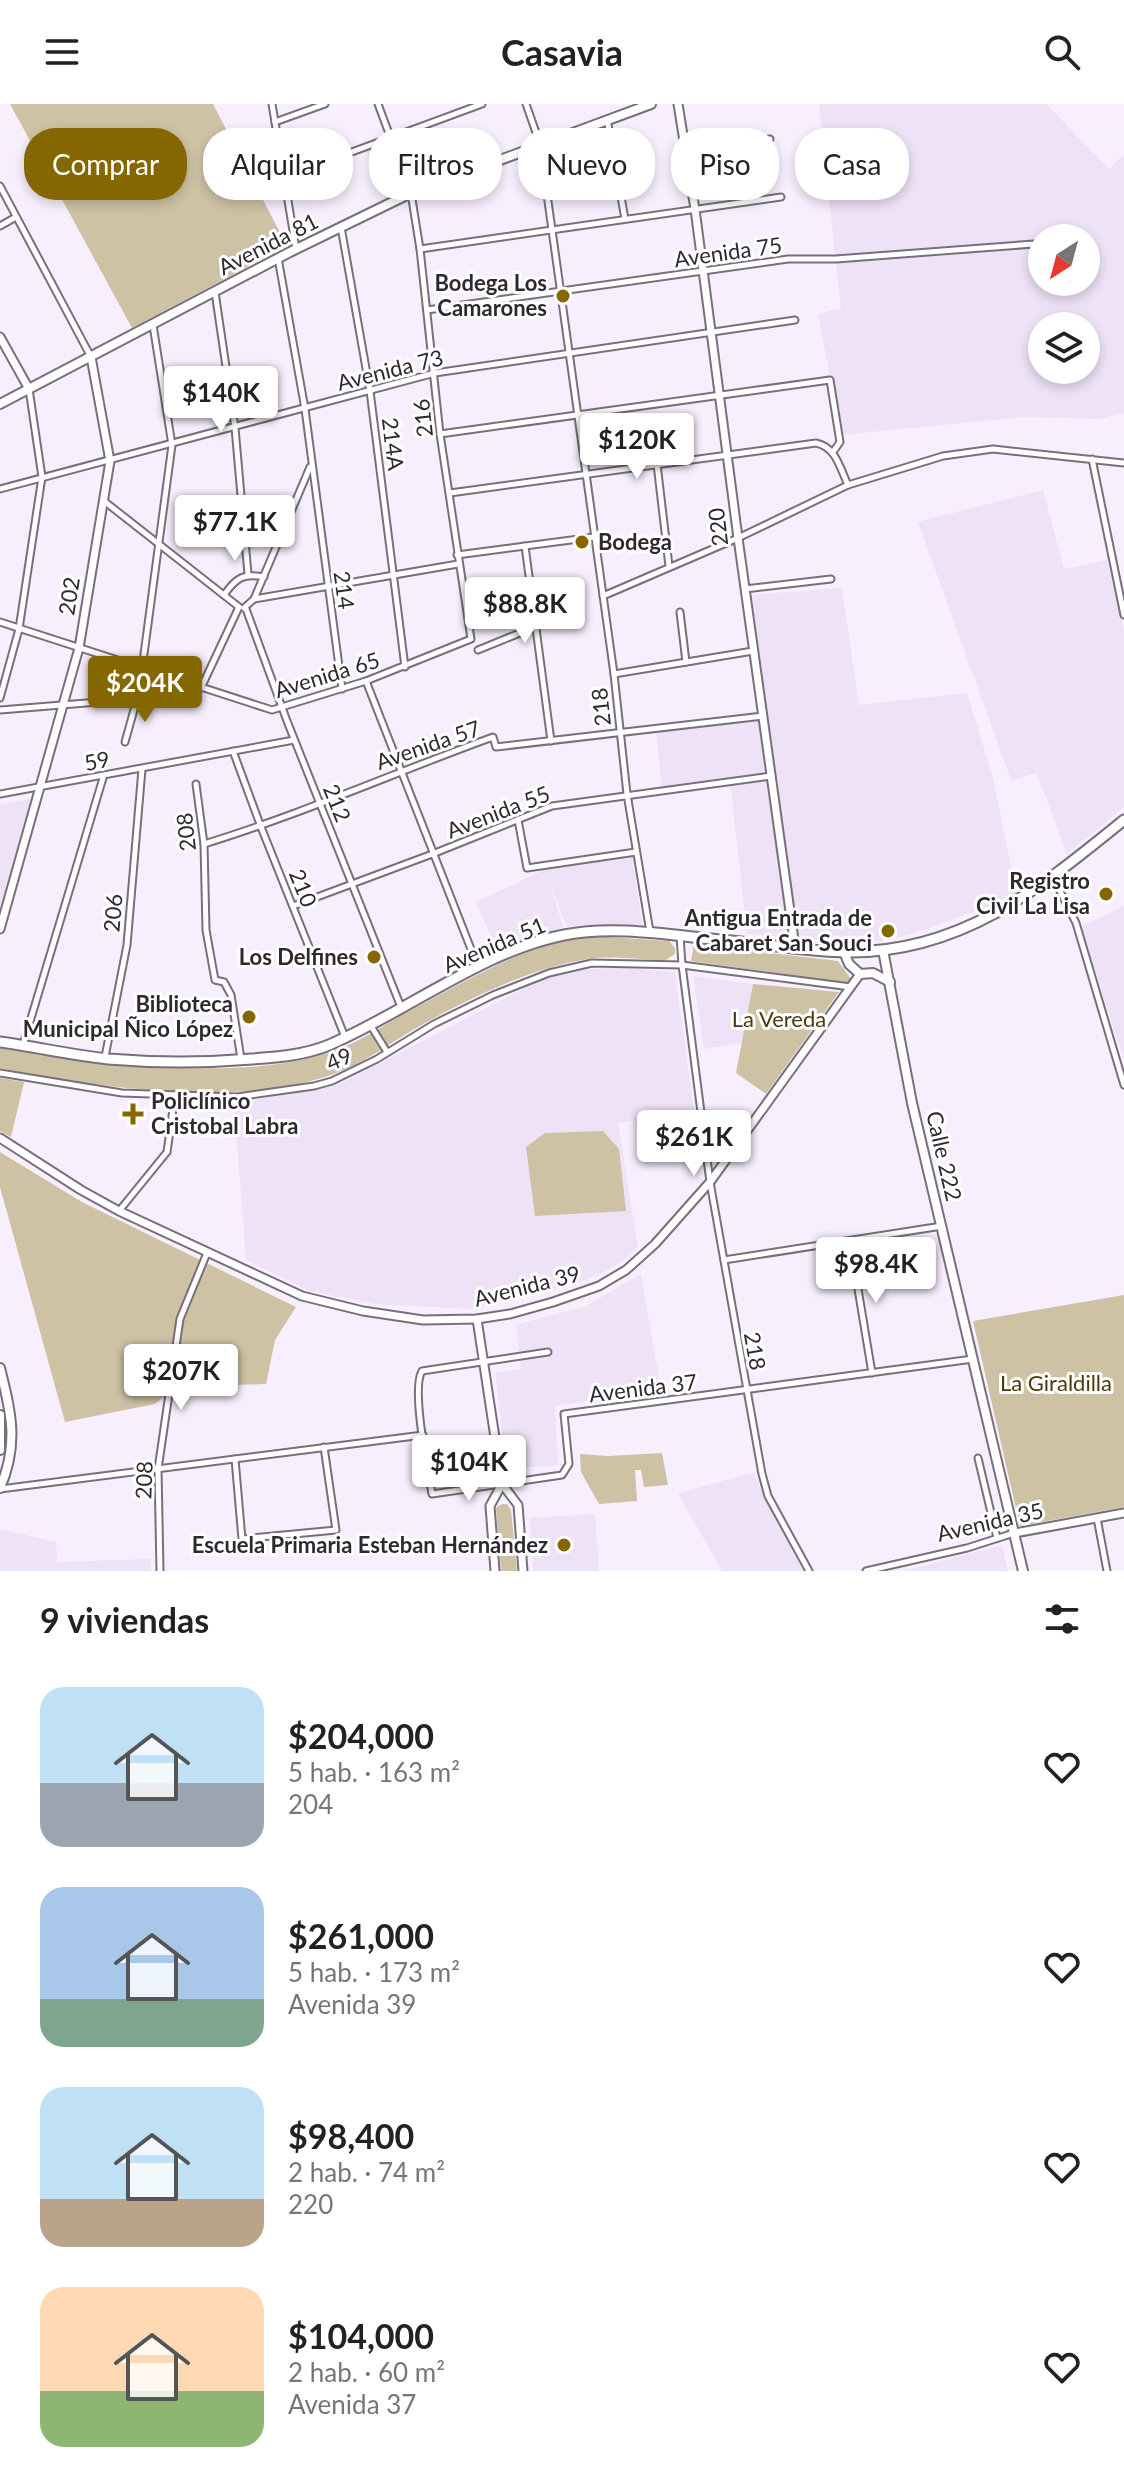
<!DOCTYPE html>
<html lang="es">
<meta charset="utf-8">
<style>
:root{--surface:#fff;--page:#f6f6f6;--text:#222;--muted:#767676;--accent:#856700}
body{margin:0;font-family:Lato,sans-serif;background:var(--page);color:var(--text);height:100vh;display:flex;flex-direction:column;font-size:30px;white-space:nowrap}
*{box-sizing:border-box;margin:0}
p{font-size:26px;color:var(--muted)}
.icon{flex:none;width:44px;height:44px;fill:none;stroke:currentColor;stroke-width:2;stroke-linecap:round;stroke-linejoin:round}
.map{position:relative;height:1467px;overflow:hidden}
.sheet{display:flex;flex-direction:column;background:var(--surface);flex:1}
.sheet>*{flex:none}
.banner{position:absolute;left:24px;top:24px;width:1076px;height:72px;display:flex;gap:16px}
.needle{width:52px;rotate:216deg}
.fabs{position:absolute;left:1028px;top:120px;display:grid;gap:16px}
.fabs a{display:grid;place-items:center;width:72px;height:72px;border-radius:50%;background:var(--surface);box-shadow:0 4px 12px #0003;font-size:40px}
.price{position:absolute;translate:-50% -68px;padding:0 18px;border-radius:8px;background:#fff;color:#222;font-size:26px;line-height:52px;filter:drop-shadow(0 2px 4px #0008)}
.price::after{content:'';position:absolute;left:50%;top:48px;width:24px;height:18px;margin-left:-12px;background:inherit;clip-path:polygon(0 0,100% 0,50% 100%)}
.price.active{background:var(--accent);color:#fff}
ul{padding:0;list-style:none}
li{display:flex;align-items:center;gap:24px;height:200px;padding:0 40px}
li span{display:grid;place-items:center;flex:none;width:224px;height:160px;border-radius:24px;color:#555}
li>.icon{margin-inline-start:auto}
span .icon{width:96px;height:96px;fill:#fffc;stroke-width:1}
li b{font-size:34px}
h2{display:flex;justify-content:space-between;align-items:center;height:96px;padding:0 40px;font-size:34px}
.pill{padding:0 28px;border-radius:32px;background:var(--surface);box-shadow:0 4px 12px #0003;font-size:28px;line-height:72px}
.pill.active{background:var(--accent);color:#fff}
header{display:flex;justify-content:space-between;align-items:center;height:104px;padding:0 40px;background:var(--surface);font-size:36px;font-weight:700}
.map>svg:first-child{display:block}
.built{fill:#ede2f6;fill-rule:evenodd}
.green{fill:#cec2a5}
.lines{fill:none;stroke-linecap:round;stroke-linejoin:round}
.minor-casing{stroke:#77707c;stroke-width:9}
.tertiary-casing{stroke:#77707c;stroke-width:11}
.secondary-casing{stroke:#77707c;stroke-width:12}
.primary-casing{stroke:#77707c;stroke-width:13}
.minor{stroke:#fff;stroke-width:5}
.tertiary{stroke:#fff;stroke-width:7}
.secondary{stroke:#fff;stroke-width:8}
.primary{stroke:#fff;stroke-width:9}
.poi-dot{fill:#856700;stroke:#fff;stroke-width:3}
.labels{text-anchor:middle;stroke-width:6;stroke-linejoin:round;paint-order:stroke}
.street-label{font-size:22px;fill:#2d2a2f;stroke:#fff}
.poi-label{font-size:22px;font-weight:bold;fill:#2d2a2f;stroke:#fff;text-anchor:end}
.park-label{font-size:22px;fill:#493a11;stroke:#fff}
</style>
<header><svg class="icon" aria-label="menu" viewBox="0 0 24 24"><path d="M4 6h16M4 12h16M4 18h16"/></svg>Casavia<svg class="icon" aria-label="search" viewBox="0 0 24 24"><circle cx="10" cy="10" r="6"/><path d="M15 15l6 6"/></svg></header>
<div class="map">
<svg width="1124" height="1467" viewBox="0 0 1124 1467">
<rect width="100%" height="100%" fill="#f7effd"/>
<g class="built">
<path d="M 819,0 L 1046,0 L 1109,65 L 1124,50 L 1124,309 L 1100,315 L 1023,313 L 841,331 L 818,210 L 841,204 ZM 1042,134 L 1086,134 L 1086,178 L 1042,178 ZM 1042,222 L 1086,222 L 1086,266 L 1042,266 Z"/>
<polygon points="1043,386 1064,465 1107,456 1124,527 1124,703 1067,750 1037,669 1011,676 918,418"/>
<polygon points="842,484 859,601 967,589 993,674 1017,792 915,829 882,837 846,839 747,830 730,677 662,685 656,627 768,613 748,491"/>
<polygon points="33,695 0,804 0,700"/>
<polygon points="632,751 642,821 567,822 550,781 563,823 498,850 476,798 544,766"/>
<polygon points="1124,802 1124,955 1081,823"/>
<polygon points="625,864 675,868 694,1009 618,1019 638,1143 623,1157 596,1172 568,1182 468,1205 376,1200 310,1187 246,1156 234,1000 338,981 542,875 589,865"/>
<polygon points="693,872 753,880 742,939 704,945"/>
<polygon points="641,1170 661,1286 555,1302 558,1361 507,1365 495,1269 521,1265 516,1221 586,1202"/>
<polygon points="753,1369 802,1467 722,1467 678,1389"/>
<polygon points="595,1410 599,1467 533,1467 530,1414"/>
<polygon points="0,1425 56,1438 57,1458 151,1455 151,1467 0,1467"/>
<polygon points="1002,1441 1008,1467 904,1467"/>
</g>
<g class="green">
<polygon points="10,0 213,0 287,142 132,224"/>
<path d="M 592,832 L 669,837 L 675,844 L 675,850 L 666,856 C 641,856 612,851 587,855 C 529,865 469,894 418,923 C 393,937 370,955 344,966 C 249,1006 99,984 0,964 L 0,942 C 101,957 247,983 343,943 C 364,935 383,922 402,911 C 449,886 499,856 550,840 C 564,836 579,835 592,832 Z"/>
<polygon points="694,840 838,857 851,875 849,879 691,857"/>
<polygon points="753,880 839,888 766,990 736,969"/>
<polygon points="0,974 24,978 11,1033 0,1027"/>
<polygon points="603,1027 619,1045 626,1107 535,1112 526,1043 545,1029"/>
<polygon points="0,1048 82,1098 296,1203 275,1236 266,1280 176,1283 155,1300 65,1318 0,1083"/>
<polygon points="1124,1191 1124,1403 1020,1422 973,1217"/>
<polygon points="662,1349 668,1381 644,1383 641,1366 635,1366 637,1397 599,1400 581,1368 580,1350 608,1352"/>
<polygon points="502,1400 507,1400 511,1406 517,1467 501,1467 496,1404"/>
</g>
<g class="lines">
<defs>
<g id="minor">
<polyline points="272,0 296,145"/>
<polyline points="526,0 540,40 614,570 627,690 650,828"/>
<polyline points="607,15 625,115"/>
<polyline points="275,18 325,0"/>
<polyline points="687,45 770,35"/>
<polyline points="284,73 482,0"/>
<polyline points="0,82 91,253"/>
<polyline points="0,122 16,113"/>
<polyline points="341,123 370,287 405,563"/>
<polyline points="420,145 781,93"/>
<polyline points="278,154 305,305 342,585"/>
<polyline points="215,188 235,324 248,470"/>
<polyline points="427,206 788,155 836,155 1034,140"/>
<polyline points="440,330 830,276 840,338 833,348"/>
<polyline points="1092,355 1124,511"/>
<polyline points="657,360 669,462"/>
<polyline points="0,385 435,269 795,216"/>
<path d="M 450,389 L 816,339 C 836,343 840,364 848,381"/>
<polyline points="104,397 239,503"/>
<polyline points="525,442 551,637"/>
<polyline points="457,451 594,433"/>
<polyline points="745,485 831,475"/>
<path d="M 224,491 C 236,474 243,469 264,473"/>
<polyline points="603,492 738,434 848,381 943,352 993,345 1124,359"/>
<polyline points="254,495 458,460"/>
<polyline points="244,504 254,495 310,363"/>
<polyline points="246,505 287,617 401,903"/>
<polyline points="680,508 686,558"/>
<polyline points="0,518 272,606 366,577 471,535 440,330 420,145 411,89 378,0"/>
<polyline points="478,546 537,522"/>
<polyline points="142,565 172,341 153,221"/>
<polyline points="614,570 753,547"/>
<polyline points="366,577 478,863"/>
<polyline points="201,584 239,503"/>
<polyline points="0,594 19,525 42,373 29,285"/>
<polyline points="123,596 132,562"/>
<polyline points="0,606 123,596 198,585"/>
<polyline points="125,638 137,595"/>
<polyline points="233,647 261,723 345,933"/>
<polyline points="196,680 204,740 206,826 215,876 224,878 231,891 241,955"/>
<polyline points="0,690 294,636"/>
<polyline points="518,716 527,764 636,748"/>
<path d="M 204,740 C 302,710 396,668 493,633 L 496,643 L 763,612"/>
<polyline points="1053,773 1076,819 1124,981"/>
<polyline points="293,802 435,749 552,702 771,672"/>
<polyline points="680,832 682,861 710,1078 762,1370 768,1392 809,1467"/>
<polyline points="371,922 387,948"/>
<polyline points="23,941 103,674"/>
<polyline points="105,953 127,841 142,665"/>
<polyline points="0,969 122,989 237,993 314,982 332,977 377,955 434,920 493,891 549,869 592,859 682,861 851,883"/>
<polyline points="119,1107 167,1048 175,991"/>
<polyline points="850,1137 872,1269"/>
<polyline points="724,1156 942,1122"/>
<path d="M 548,1248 L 422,1267 C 411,1285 428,1366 432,1390 L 562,1371 L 569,1360 L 564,1310 L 973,1255"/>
<polyline points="978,1354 997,1434"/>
<polyline points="235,1355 242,1435 336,1426 324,1343"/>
<polyline points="0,1385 423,1331"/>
<polyline points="1097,1414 1107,1467"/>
<polyline points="160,1467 158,1365 180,1215 207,1149"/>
<polyline points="866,1467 967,1444 1014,1429"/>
</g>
<g id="tertiary">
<polyline points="678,0 695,105 738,434 795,843"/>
<polyline points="0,233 29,285"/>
<polyline points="0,825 79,544 110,357 91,253"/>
<polyline points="0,1034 81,1086 119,1107 302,1192 363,1207 423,1216 477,1215 510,1210 553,1198 599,1182 626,1166 655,1140 710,1078 860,870"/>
<polyline points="477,1215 502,1380 518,1401 523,1467"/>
<polyline points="1015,1429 1124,1409"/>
<polyline points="495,1467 490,1402 502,1380"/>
</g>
<g id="secondary">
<polyline points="0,300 290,148 411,89 651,0"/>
<polyline points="883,846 912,999 1023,1467"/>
<polyline points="844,848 849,860 860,870 873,869 890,878"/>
<path d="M 0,1264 C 11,1308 19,1340 0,1384"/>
<polyline points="0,1311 0,1346"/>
</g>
<path id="primary" d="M 0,938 C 36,943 72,951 108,955 C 156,959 204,959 252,955 C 279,953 305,951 329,941 C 404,909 485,846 564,831 C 615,821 669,831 721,836 C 761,839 808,848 847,848 C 962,849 1040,784 1124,716"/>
</defs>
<use href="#minor" class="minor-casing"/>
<use href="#tertiary" class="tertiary-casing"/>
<use href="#secondary" class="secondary-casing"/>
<use href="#primary" class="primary-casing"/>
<use href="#minor" class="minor"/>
<use href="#tertiary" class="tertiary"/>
<use href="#secondary" class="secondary"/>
<use href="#primary" class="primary"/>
</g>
<g class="poi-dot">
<circle cx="563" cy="192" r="8"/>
<circle cx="582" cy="438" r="8"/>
<circle cx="1106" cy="790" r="8"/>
<circle cx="888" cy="827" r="8"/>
<circle cx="374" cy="853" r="8"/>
<circle cx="249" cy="913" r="8"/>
<path d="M129 998h8v8h8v8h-8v8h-8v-8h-8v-8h8z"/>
<circle cx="564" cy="1441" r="8"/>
</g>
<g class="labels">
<g class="street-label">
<text transform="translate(268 140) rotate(-27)" y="8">Avenida 81</text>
<text transform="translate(728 148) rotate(-8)" y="8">Avenida 75</text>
<text transform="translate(390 266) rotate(-14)" y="8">Avenida 73</text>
<text transform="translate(423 314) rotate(-96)" y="8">216</text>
<text transform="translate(393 340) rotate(83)" y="8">214A</text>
<text transform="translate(718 423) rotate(-97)" y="8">220</text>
<text transform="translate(344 486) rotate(82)" y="8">214</text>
<text transform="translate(69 492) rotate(-81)" y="8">202</text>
<text transform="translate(327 571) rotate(-17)" y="8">Avenida 65</text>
<text transform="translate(601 603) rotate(-96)" y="8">218</text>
<text transform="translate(428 641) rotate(-19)" y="8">Avenida 57</text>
<text transform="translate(97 657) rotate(-11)" y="8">59</text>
<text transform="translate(337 699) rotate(68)" y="8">212</text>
<text transform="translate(498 708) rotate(-21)" y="8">Avenida 55</text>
<text transform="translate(186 728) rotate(-96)" y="8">208</text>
<text transform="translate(303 784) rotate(68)" y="8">210</text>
<text transform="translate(113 809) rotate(-85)" y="8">206</text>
<text transform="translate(494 841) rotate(-23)" y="8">Avenida 51</text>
<text transform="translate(339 955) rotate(-24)" y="8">49</text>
<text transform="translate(944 1052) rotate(77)" y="8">Calle 222</text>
<text transform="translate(527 1182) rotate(-14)" y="8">Avenida 39</text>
<text transform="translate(755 1247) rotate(80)" y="8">218</text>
<text transform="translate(643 1284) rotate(-7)" y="8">Avenida 37</text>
<text transform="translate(144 1376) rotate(-88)" y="8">208</text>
<text transform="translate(990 1418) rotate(-13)" y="8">Avenida 35</text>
</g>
<g class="poi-label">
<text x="547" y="187">Bodega Los<tspan x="547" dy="25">Camarones</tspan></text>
<text x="598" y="446" text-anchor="start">Bodega</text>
<text x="1090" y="785">Registro<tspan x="1090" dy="25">Civil La Lisa</tspan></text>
<text x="872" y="822">Antigua Entrada de<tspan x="872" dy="25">Cabaret San Souci</tspan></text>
<text x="358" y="861">Los Delfines</text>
<text x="233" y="908">Biblioteca<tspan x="233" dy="25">Municipal Ñico López</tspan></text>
<text x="151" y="1005" text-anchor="start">Policlínico<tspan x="151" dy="25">Cristobal Labra</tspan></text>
<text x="548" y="1449">Escuela Primaria Esteban Hernández</text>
</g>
<g class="park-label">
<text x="779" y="923">La Vereda</text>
<text x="1056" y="1287">La Giraldilla</text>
</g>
</g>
</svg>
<div class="fabs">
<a><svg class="needle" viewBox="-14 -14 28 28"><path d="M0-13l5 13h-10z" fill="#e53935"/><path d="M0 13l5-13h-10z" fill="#767676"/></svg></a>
<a><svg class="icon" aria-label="layers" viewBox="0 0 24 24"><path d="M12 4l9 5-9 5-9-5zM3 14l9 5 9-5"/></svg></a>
</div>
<b class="price" style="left:221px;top:330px">$140K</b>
<b class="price" style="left:637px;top:377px">$120K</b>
<b class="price" style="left:235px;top:459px">$77.1K</b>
<b class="price" style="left:525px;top:541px">$88.8K</b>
<b class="price active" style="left:145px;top:620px">$204K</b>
<b class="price" style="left:694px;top:1074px">$261K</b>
<b class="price" style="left:876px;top:1201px">$98.4K</b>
<b class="price" style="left:181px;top:1308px">$207K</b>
<b class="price" style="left:469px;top:1399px">$104K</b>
<div class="banner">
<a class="pill active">Comprar</a>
<a class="pill">Alquilar</a>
<a class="pill">Filtros</a>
<a class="pill">Nuevo</a>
<a class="pill">Piso</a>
<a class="pill">Casa</a>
</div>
</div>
<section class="sheet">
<h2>9 viviendas<svg class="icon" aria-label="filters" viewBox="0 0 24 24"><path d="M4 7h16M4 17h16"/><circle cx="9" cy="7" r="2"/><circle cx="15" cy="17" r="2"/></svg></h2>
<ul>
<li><span style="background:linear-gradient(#bfe0f5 60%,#9aa5b1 0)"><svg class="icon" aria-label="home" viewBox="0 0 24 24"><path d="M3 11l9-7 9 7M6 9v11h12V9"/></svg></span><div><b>$204,000</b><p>5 hab. · 163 m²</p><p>204</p></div><svg class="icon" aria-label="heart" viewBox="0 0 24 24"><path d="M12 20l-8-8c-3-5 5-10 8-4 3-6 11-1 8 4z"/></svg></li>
<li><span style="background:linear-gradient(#a9c7e8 70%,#7fa58c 0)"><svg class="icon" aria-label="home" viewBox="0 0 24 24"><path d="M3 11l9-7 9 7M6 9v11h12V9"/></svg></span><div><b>$261,000</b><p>5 hab. · 173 m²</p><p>Avenida 39</p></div><svg class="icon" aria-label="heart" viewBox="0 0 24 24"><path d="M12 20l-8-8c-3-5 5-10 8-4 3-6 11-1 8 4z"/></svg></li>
<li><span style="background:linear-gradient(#bfe0f5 70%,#b9a48a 0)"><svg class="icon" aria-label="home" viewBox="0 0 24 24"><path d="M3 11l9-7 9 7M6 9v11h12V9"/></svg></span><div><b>$98,400</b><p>2 hab. · 74 m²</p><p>220</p></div><svg class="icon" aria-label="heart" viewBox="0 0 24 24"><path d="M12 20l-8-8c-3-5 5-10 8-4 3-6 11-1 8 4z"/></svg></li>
<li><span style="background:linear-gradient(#ffd9b3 65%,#8fb573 0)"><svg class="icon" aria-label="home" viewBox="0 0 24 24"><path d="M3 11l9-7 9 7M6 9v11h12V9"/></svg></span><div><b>$104,000</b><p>2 hab. · 60 m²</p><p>Avenida 37</p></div><svg class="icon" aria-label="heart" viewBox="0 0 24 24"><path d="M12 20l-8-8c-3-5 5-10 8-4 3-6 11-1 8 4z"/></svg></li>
</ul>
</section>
